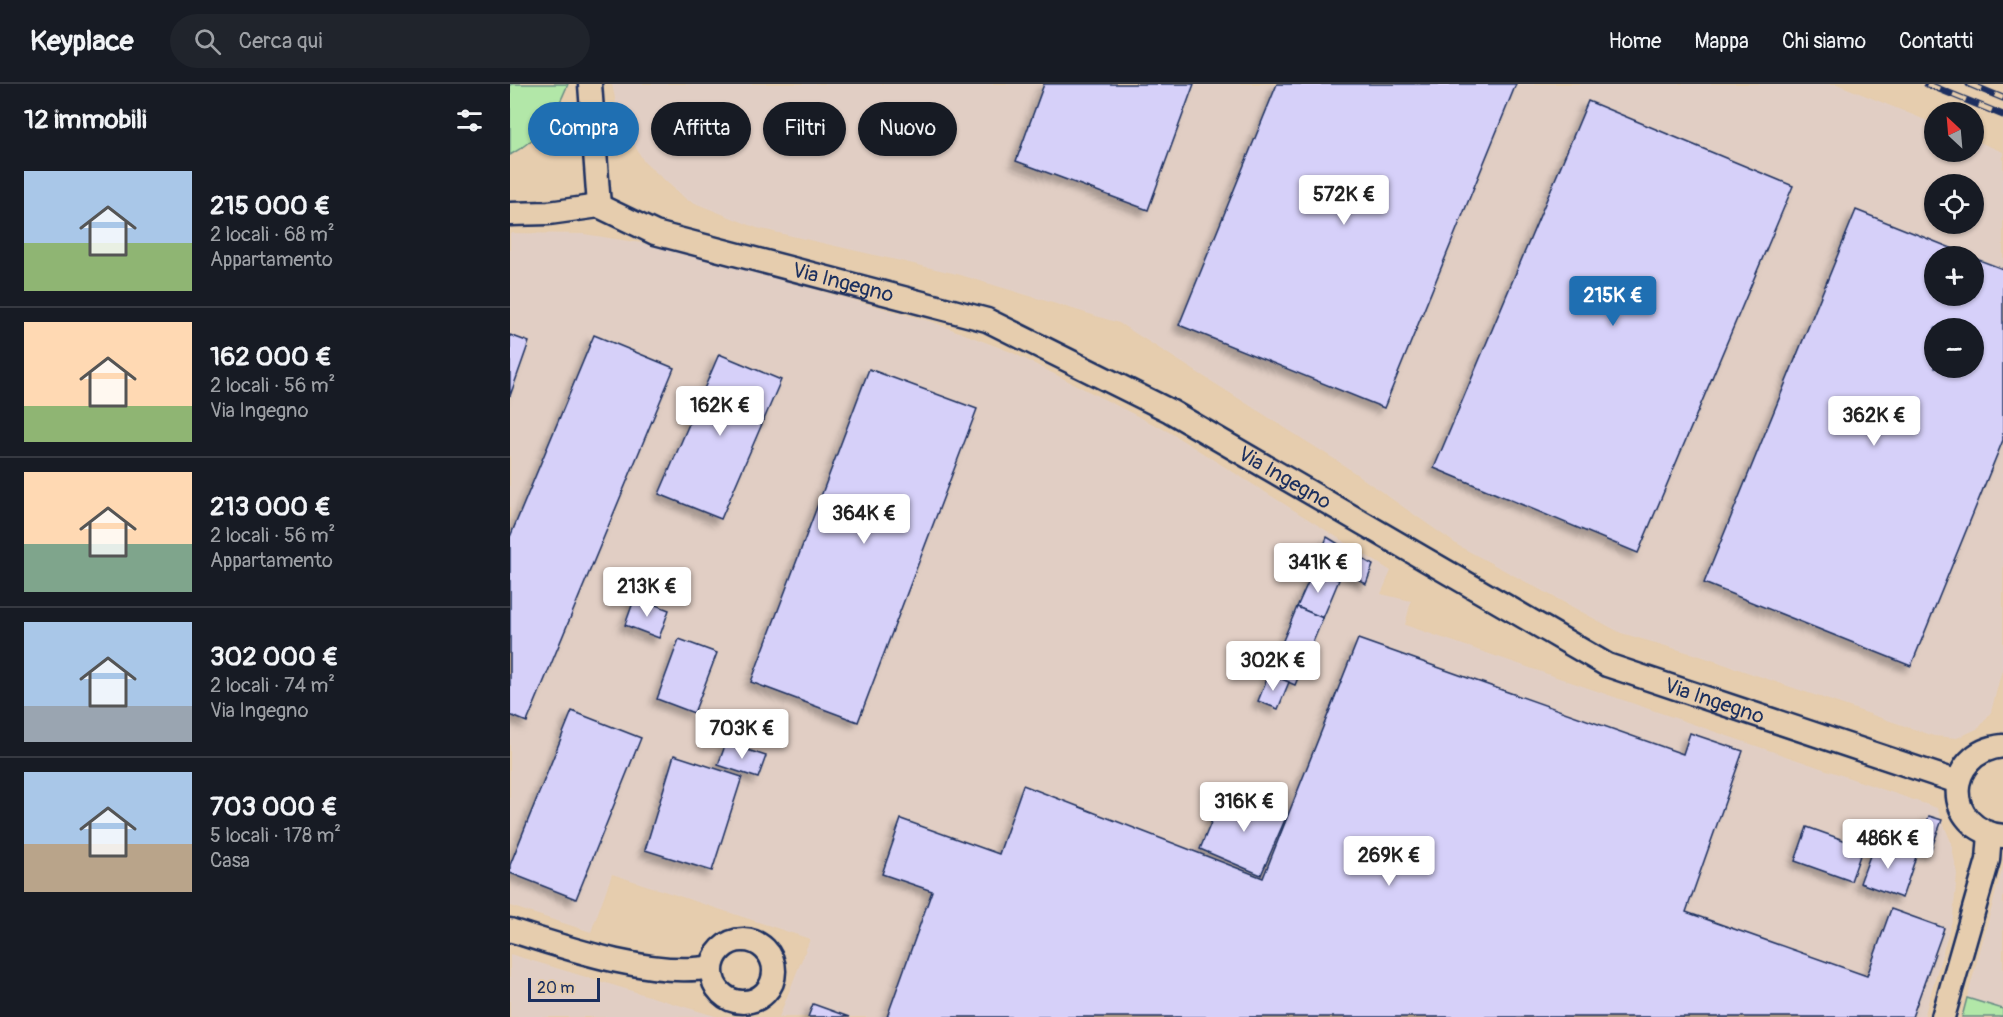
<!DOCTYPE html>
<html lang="it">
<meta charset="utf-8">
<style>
:root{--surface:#171b24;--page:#20242c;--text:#f1f3f6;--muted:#9ea1a6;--line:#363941;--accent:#1f6fb2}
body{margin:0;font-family:Pangolin,sans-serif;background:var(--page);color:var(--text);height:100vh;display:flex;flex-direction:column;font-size:22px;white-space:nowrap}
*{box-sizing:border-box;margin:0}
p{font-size:20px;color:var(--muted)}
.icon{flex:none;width:33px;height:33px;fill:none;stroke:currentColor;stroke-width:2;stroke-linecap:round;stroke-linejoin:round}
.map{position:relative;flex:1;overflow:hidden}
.side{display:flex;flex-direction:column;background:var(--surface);width:510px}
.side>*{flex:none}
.guide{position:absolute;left:18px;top:18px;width:570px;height:54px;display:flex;gap:12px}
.needle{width:39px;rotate:334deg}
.tools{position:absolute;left:1414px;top:18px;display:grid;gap:12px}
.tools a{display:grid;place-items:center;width:60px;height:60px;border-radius:50%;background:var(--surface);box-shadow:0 2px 4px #0004;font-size:30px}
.scale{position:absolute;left:18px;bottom:15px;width:72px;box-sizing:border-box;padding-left:6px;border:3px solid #1b2f5e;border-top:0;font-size:16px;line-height:21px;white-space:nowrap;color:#1b2f5e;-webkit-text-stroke:4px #e6cdae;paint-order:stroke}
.price{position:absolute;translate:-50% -51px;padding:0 14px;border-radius:6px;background:#fff;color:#222;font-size:20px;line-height:39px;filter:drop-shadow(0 2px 3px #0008)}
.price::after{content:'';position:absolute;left:50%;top:36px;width:18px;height:14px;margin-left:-9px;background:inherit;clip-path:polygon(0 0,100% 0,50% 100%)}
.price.on{background:var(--accent);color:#fff}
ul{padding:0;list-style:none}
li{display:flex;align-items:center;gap:18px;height:150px;padding:0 24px}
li+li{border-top:2px solid var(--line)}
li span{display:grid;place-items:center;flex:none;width:168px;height:120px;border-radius:0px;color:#555}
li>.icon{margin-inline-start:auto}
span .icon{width:72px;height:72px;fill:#fffc;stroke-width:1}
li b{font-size:26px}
h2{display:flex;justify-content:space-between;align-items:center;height:72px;padding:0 24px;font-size:26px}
.tag{padding:0 21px;border-radius:27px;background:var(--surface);box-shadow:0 2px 4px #0004;font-size:21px;line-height:54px}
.tag.on{background:var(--accent);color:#fff}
header{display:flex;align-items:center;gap:36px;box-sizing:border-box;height:84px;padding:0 30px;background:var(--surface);border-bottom:2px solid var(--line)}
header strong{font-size:28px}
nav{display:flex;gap:33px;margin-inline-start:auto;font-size:21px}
.search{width:420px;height:54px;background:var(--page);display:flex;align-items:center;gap:15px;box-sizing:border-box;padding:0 21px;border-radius:33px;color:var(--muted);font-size:22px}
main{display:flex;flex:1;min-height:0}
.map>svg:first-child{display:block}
.built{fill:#e1cec4;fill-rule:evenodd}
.green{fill:#b2e7a8;stroke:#668b83;stroke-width:1.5}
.building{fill:#d6d0f9;stroke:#1b2f5e;stroke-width:1.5;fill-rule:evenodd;filter:url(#shadow)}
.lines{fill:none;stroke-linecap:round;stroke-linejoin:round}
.street-casing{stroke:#1b2f5e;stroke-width:27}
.street{stroke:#e6cdae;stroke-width:22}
.rail-casing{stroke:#1b2f5e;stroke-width:7}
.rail{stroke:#e6cdae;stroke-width:4.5;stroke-dasharray:14;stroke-linecap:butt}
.labels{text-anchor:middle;stroke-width:4.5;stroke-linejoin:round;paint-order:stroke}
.street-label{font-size:21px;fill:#1b2f5e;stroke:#e6cdae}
</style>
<header>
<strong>Keyplace</strong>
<div class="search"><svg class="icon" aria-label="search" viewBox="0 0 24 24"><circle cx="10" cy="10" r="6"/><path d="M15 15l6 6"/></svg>Cerca qui</div>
<nav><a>Home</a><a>Mappa</a><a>Chi siamo</a><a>Contatti</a></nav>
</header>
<main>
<section class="side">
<h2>12 immobili<svg class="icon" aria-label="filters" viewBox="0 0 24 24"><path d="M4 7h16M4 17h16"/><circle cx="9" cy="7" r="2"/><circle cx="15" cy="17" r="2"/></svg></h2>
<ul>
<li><span style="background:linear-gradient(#a9c7e8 60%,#8fb573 0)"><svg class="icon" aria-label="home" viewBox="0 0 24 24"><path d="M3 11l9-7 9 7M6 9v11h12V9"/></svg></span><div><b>215 000 €</b><p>2 locali · 68 m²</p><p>Appartamento</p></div></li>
<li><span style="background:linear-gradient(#ffd9b3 70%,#8fb573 0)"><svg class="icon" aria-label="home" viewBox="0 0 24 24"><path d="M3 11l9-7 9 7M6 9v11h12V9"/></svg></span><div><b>162 000 €</b><p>2 locali · 56 m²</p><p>Via Ingegno</p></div></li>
<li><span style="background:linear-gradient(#ffd9b3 60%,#7fa58c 0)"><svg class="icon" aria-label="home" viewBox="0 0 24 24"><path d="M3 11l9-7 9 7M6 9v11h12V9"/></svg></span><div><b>213 000 €</b><p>2 locali · 56 m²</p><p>Appartamento</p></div></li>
<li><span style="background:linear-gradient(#a9c7e8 70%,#9aa5b1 0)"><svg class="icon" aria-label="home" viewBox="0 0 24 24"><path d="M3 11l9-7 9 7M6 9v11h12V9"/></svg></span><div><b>302 000 €</b><p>2 locali · 74 m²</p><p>Via Ingegno</p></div></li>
<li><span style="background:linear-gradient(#a9c7e8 60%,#b9a48a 0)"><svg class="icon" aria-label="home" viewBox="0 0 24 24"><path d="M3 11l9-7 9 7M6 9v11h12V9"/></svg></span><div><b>703 000 €</b><p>5 locali · 178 m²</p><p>Casa</p></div></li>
</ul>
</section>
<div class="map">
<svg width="1493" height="933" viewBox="0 0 1493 933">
<defs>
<filter id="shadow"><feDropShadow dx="-5.5" dy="5.5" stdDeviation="3" flood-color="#0004"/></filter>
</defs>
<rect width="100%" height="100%" fill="#e6cdae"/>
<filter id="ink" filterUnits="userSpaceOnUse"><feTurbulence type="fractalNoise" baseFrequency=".0167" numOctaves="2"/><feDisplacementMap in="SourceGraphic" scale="12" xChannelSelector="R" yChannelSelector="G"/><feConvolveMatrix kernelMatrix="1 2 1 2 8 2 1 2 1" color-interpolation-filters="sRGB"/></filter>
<g filter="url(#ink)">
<g class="built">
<path d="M 102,0 L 1327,0 L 1425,40 L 1425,68 L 1464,68 L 1464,56 L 1493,68 L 1493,582 L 1481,628 L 1469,644 L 1447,654 L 1424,652 L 1190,572 L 1111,549 L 949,462 L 829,378 L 609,239 L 447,190 L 247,144 L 177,116 L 134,78 L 109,33 ZM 1425,100 L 1464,100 L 1464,140 L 1425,140 ZM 1425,172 L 1464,172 L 1464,212 L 1425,212 ZM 1425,244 L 1464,244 L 1464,284 L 1425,284 Z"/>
<polygon points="0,149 74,150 144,161 423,238 501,268 659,348 881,487 871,510 901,517 895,541 1427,724 1441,758 1447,790 1443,833 1414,933 269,933 300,855 102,790 81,848 0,822"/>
<polygon points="1493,782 1493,925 1457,914"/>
<polygon points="0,870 152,916 208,933 0,933"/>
</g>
<g class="green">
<path d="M 0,0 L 58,0 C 44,34 33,52 0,71 Z"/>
<polygon points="1457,914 1493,925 1493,933 1452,933"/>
</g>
<g class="building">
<polygon points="534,0 684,0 638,126 506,77"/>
<polygon points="767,0 1006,0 874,324 669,241"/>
<polygon points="1078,17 1283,102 1128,469 924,384"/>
<path d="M 1346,126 L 1461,172 L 1425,172 L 1425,212 L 1464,212 L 1464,174 L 1493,185 L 1493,356 L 1401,582 L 1194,499 ZM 1425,244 L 1464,244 L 1464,284 L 1425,284 Z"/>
<polygon points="0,251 19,258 0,312"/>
<polygon points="84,251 164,284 17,638 0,631 0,453"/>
<polygon points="209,270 271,296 211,435 149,410"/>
<polygon points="359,285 467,325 348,638 241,598"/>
<polygon points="817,453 863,481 856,500 810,472"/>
<polygon points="804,485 829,496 813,534 787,523"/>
<polygon points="125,513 159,526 149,554 115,541"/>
<polygon points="787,523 813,534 785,601 759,590"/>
<polygon points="169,555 207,569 184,629 147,615"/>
<polygon points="848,555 1173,670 1180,649 1233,667 1176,828 1357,892 1381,825 1434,844 1402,933 377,933 422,807 372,790 391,735 489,770 513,701 753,794"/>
<polygon points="759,590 779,598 768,625 748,617"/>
<polygon points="62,627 131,654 66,815 0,789 0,781"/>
<polygon points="216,659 256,672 248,694 208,681"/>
<polygon points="164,671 232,693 202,787 135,766"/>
<polygon points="712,712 729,719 732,712 777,731 751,791 690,765"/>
<polygon points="1419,732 1432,736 1420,768 1408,763"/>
<polygon points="1297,743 1353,763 1341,797 1285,777"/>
<polygon points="1365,758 1406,773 1392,814 1350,799"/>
<polygon points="303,920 339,933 298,933"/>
</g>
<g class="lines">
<defs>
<g id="street">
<polyline points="80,0 89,122"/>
<path id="s1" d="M 0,130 L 39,129 L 89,122 L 145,149 L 477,236 L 660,327 L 1097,581 L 1448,698"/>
<path d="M 1493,662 C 1433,668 1432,746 1493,752"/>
<path d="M 0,846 C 56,864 144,894 201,883"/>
<circle cx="233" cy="887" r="31"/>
<polyline points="1433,933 1478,776 1480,750"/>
</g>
</defs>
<use href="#street" class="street-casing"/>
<use href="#street" class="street"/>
<defs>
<g id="rail">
<polyline points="1417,0 1493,31"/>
<polyline points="1459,0 1493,14"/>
</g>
</defs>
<use href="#rail" class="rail-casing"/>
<use href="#rail" class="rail"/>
</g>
</g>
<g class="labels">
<g class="street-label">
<text dy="7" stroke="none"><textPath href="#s1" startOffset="346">Via Ingegno</textPath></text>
<text dy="7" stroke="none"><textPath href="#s1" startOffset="832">Via Ingegno</textPath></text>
<text dy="7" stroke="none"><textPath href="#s1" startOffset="1318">Via Ingegno</textPath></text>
</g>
</g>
</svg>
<div class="tools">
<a><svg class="needle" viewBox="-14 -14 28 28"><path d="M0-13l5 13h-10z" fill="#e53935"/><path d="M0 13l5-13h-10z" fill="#9ea1a6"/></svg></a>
<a><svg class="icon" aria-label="locate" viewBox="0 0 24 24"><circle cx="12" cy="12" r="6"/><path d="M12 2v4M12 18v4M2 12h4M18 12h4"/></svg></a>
<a>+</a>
<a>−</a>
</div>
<div class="scale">20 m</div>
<b class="price" style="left:834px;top:142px">572K €</b>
<b class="price on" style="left:1103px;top:243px">215K €</b>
<b class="price" style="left:210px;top:353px">162K €</b>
<b class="price" style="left:1364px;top:363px">362K €</b>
<b class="price" style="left:354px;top:461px">364K €</b>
<b class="price" style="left:808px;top:510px">341K €</b>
<b class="price" style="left:137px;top:534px">213K €</b>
<b class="price" style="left:763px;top:608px">302K €</b>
<b class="price" style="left:232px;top:676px">703K €</b>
<b class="price" style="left:734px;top:749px">316K €</b>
<b class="price" style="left:1378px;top:786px">486K €</b>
<b class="price" style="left:879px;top:803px">269K €</b>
<div class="guide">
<a class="tag on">Compra</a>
<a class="tag">Affitta</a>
<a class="tag">Filtri</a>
<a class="tag">Nuovo</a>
</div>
</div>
</main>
